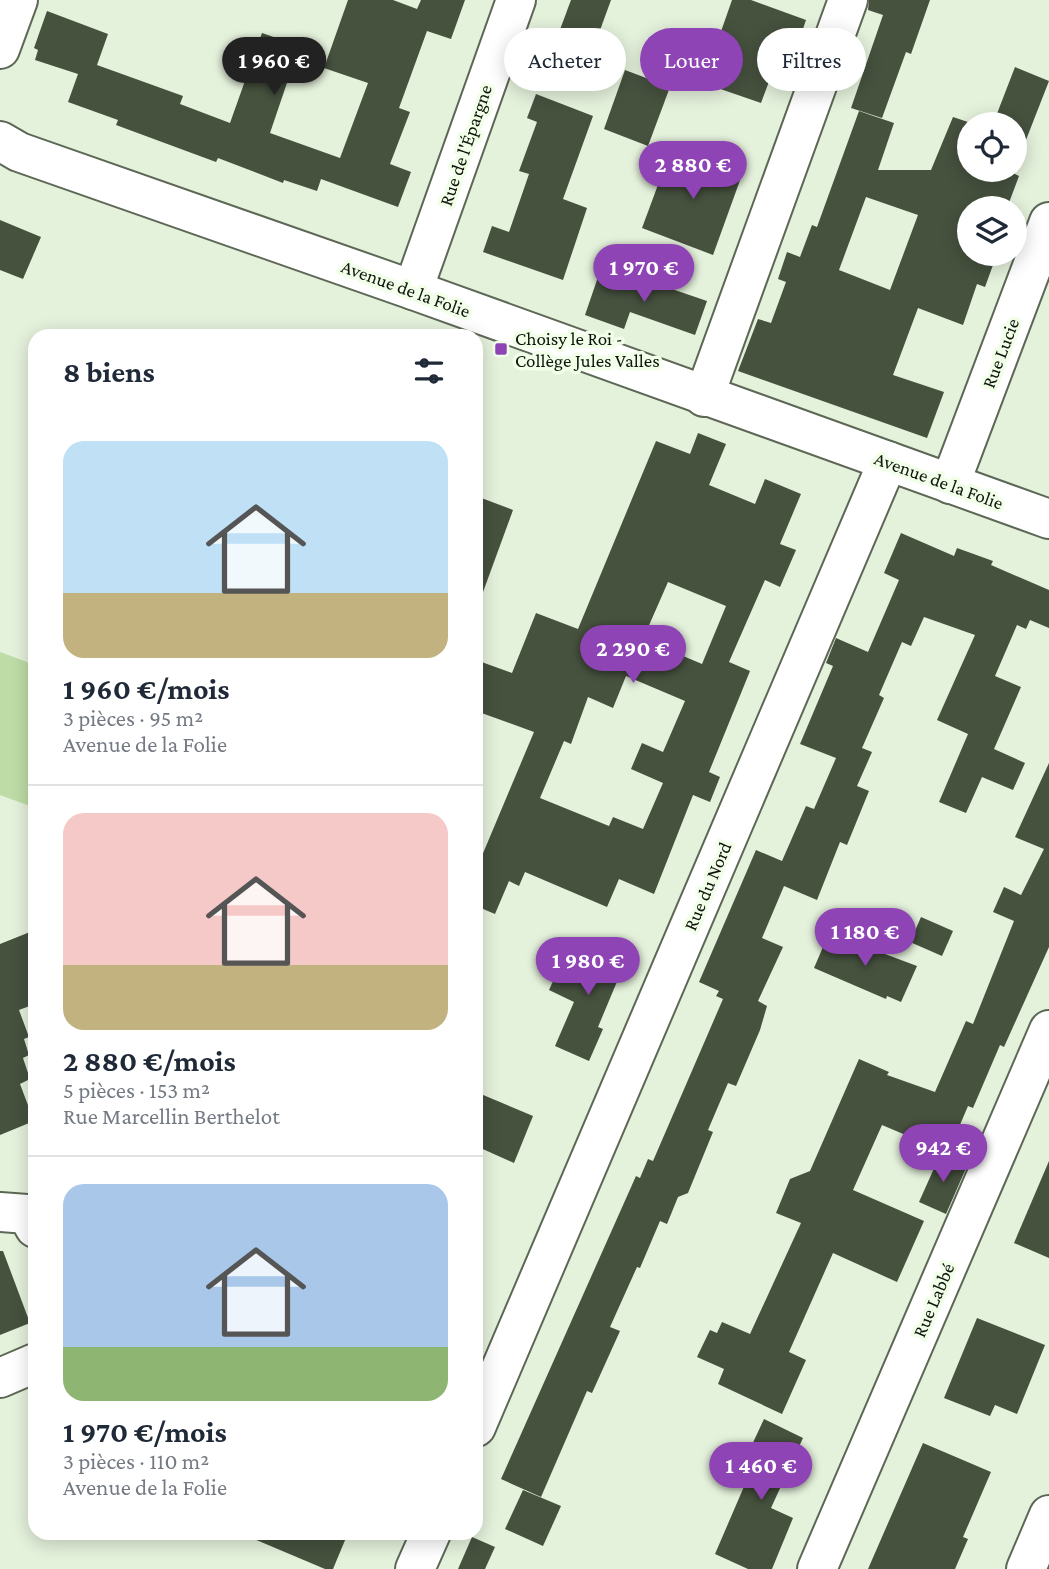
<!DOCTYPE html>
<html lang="fr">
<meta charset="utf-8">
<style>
:root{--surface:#fff;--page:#f2f2f3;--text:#1f2937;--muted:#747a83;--line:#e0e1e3;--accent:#8f44b6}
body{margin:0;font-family:"Crimson Pro",serif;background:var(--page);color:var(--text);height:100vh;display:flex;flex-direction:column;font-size:26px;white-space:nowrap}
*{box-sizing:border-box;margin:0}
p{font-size:23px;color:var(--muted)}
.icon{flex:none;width:38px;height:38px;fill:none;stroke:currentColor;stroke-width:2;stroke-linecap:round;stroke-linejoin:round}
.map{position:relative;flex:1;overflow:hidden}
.panel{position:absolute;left:28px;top:329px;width:455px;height:1211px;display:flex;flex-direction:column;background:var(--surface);border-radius:21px;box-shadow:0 4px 18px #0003}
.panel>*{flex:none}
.banner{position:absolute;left:504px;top:28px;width:439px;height:63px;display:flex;gap:14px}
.controls{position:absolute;left:957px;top:112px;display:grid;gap:14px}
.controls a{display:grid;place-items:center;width:70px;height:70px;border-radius:50%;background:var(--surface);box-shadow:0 4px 18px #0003;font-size:35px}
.price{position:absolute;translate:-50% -60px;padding:0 16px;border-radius:24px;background:var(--accent);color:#fff;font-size:23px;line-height:46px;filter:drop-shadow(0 2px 4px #0008)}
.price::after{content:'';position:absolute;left:50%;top:42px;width:21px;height:16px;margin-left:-10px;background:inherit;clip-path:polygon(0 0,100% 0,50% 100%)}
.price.on{background:#222;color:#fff}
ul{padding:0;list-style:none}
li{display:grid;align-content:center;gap:14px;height:371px;padding:0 35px}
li+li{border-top:2px solid var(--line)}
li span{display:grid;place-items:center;height:217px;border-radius:21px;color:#555}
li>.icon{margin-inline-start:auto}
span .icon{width:126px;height:126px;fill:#fffc;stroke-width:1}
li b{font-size:30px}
h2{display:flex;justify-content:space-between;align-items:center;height:84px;padding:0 35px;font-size:30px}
.pill{padding:0 24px;border-radius:32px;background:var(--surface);box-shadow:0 4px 18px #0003;font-size:24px;line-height:63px}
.pill.on{background:var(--accent);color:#fff}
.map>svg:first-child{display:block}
.green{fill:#bddca6}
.building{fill:#46513e;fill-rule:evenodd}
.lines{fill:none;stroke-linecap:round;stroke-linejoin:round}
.minor-casing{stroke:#5d6755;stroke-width:42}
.minor{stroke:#fff;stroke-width:38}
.poi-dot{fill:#8f44b6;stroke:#f1fee8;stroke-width:2.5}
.labels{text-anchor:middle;stroke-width:7;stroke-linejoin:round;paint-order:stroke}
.street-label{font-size:19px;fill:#10140d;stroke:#f1fee8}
.poi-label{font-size:19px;fill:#10140d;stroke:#f1fee8;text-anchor:start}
</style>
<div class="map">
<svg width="1049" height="1569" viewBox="0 0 1049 1569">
<rect width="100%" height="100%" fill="#e4f1db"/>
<polygon class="green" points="0,652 35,665 35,794 30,806 0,795"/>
<g class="building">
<polygon points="348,0 393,0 417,9 421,0 465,0 451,39 427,31 399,108 410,112 390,164 411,172 398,207 321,179 317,191 284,180 283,183 218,158 216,162 116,125 118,120 68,102 78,74 35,60 38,50 34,48 47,11 108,34 97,65 183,96 180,104 230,123 262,33 308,49 299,74 291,71 270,133 340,158 368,83 324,68"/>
<polygon points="571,0 611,0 591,55 555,43"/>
<polygon points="732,0 751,0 806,20 787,76 773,71 761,103 703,83"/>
<polygon points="869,0 930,0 911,54 906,52 882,118 851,108 883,15 868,10"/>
<polygon points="1015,67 1049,81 1015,168 1015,124 993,124"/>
<polygon points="625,70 670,87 648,146 604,129"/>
<polygon points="536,94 593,116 563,199 587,208 563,280 483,252 492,226 509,232 529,174 519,171 537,122 527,118"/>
<path d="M 859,111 L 894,123 L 878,170 L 931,170 L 953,117 L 974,124 L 970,124 L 970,170 L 1014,170 L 1013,173 L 1019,176 L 1007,208 L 970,208 L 970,254 L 997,254 L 985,287 L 977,284 L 963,325 L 918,308 L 893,375 L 944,392 L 927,438 L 738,371 L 758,319 L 771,323 L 786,282 L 778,279 L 787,252 L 800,257 L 812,225 L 817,227 ZM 866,197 L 918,215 L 890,290 L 839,270 Z"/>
<polygon points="672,147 743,172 713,255 642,228"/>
<polygon points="0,220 41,237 23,279 0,270"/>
<polygon points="622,272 707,301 695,335 630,312 624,329 585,315 598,277 618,284"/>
<path d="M 698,433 L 726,444 L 709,485 L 755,504 L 765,479 L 801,494 L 780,544 L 796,550 L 780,587 L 765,580 L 729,662 L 750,671 L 709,772 L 720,777 L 710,802 L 693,795 L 654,894 L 619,879 L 607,907 L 525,872 L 519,886 L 509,881 L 495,914 L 476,906 L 476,870 L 534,732 L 476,711 L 476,660 L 512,673 L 536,613 L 578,629 L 656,441 L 690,454 ZM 668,582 L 726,606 L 702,664 L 643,639 ZM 626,676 L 685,701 L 663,752 L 642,743 L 631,769 L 663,783 L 643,829 L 613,817 L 609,826 L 540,798 L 564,741 L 571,744 L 588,697 L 613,708 Z"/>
<polygon points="476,496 513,510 479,603 476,602"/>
<polygon points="901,533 954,556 957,548 993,561 991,565 1049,590 1049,628 1030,620 1026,629 1017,625 995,676 1021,687 994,749 1025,763 1013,790 982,777 966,813 939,802 968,734 937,720 975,635 924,617 911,646 902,642 879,695 884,698 862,748 872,752 857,786 869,791 847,845 840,842 817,900 784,886 762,938 783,947 758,1001 767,1006 760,1030 736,1086 728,1083 708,1130 713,1132 688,1193 678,1197 667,1224 660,1221 640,1268 637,1267 610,1327 620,1331 592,1393 587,1391 541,1497 501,1479 636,1176 640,1178 648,1159 653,1161 723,999 716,996 719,991 699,982 756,850 782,861 806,806 814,809 836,758 800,744 833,666 826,663 836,638 868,652 899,580 884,573"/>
<polygon points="1049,763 1049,947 1004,1047 1000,1045 973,1108 968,1106 948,1153 882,1125 853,1190 924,1221 897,1282 833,1253 789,1352 806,1360 782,1414 718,1384 724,1369 697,1357 710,1330 717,1333 722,1322 750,1334 801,1223 776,1213 790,1179 810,1171 859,1059 889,1072 887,1075 935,1092 966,1021 973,1024 1014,921 993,912 1004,887 1021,895 1044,849 1015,837"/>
<polygon points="921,917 953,931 942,956 910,942"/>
<polygon points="35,930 35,1004 19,1010 29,1037 24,1039 29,1055 23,1058 30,1079 20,1084 34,1121 0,1135 0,944"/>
<polygon points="829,933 917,966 901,1002 887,996 886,999 814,968"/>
<polygon points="595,939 629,953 598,1027 603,1029 589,1061 555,1046 574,1002 549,990 561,964 580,972"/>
<polygon points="476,1092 533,1116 514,1163 476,1146"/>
<polygon points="940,1155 967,1166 946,1214 919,1202"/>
<polygon points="1049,1161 1049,1258 1014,1243"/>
<polygon points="0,1251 3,1251 30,1323 0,1335"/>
<polygon points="977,1318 1045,1345 1017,1414 995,1405 990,1416 944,1398"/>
<polygon points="764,1419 803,1438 771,1508 793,1518 772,1569 748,1569 715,1554 752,1468 743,1464"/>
<polygon points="923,1443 991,1472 963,1537 968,1539 955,1569 868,1569"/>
<polygon points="523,1490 561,1506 543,1546 505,1529"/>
<polygon points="240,1533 348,1533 333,1569 325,1569"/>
<polygon points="472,1537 495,1547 485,1569 458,1569"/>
</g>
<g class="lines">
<defs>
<g id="minor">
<polyline points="0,49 18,0"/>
<polyline points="0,141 19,152 413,290 1049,519"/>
<polyline points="413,290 516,0"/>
<polyline points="704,397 848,0"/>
<polyline points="950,484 1049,222"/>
<polyline points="0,1212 27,1214 35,1228"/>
<polyline points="0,1378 35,1363"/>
<polyline points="476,1427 888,461"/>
<polyline points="415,1569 431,1533"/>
<polyline points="817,1569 1049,1030"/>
<polyline points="1026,1569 1049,1515"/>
</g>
</defs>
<use href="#minor" class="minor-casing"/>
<use href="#minor" class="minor"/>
</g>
<rect class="poi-dot" x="494" y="342" width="14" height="14" rx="3.5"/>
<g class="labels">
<g class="street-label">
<text transform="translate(465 145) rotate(-71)" y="7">Rue de l'Épargne</text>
<text transform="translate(406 288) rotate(20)" y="7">Avenue de la Folie</text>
<text transform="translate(1000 353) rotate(-69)" y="7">Rue Lucie</text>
<text transform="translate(939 480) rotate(20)" y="7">Avenue de la Folie</text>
<text transform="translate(707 886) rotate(-67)" y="7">Rue du Nord</text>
<text transform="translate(933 1300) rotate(-67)" y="7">Rue Labbé</text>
</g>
<g class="poi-label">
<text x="515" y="345">Choisy le Roi -<tspan x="515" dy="22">Collège Jules Valles</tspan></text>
</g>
</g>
</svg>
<div class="controls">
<a><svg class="icon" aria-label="locate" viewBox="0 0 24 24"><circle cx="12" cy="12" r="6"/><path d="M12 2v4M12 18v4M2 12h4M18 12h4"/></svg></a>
<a><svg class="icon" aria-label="layers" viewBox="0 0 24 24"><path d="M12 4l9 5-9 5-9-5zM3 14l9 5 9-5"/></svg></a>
</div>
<b class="price on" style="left:274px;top:97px">1 960 €</b>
<b class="price" style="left:693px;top:201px">2 880 €</b>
<b class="price" style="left:644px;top:304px">1 970 €</b>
<b class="price" style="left:633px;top:685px">2 290 €</b>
<b class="price" style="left:865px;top:968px">1 180 €</b>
<b class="price" style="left:588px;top:997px">1 980 €</b>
<b class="price" style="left:943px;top:1184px">942 €</b>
<b class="price" style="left:761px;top:1502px">1 460 €</b>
<div class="banner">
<a class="pill">Acheter</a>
<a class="pill on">Louer</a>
<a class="pill">Filtres</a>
</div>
<section class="panel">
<h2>8 biens<svg class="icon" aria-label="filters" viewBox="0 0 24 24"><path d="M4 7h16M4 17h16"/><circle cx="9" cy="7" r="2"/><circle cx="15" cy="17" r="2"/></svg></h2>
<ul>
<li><span style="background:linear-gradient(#bfe0f5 70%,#c2b280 0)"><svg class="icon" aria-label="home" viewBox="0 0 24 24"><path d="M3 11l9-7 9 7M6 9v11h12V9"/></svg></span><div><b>1 960 €/mois</b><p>3 pièces · 95 m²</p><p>Avenue de la Folie</p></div></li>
<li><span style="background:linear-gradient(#f6c9c9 70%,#c2b280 0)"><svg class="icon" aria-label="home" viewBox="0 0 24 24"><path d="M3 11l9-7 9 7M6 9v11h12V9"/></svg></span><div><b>2 880 €/mois</b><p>5 pièces · 153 m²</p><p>Rue Marcellin Berthelot</p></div></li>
<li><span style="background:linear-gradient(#a9c7e8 75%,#8fb573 0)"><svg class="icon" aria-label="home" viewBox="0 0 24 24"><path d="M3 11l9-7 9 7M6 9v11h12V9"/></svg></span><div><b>1 970 €/mois</b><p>3 pièces · 110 m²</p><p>Avenue de la Folie</p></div></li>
</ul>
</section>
</div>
